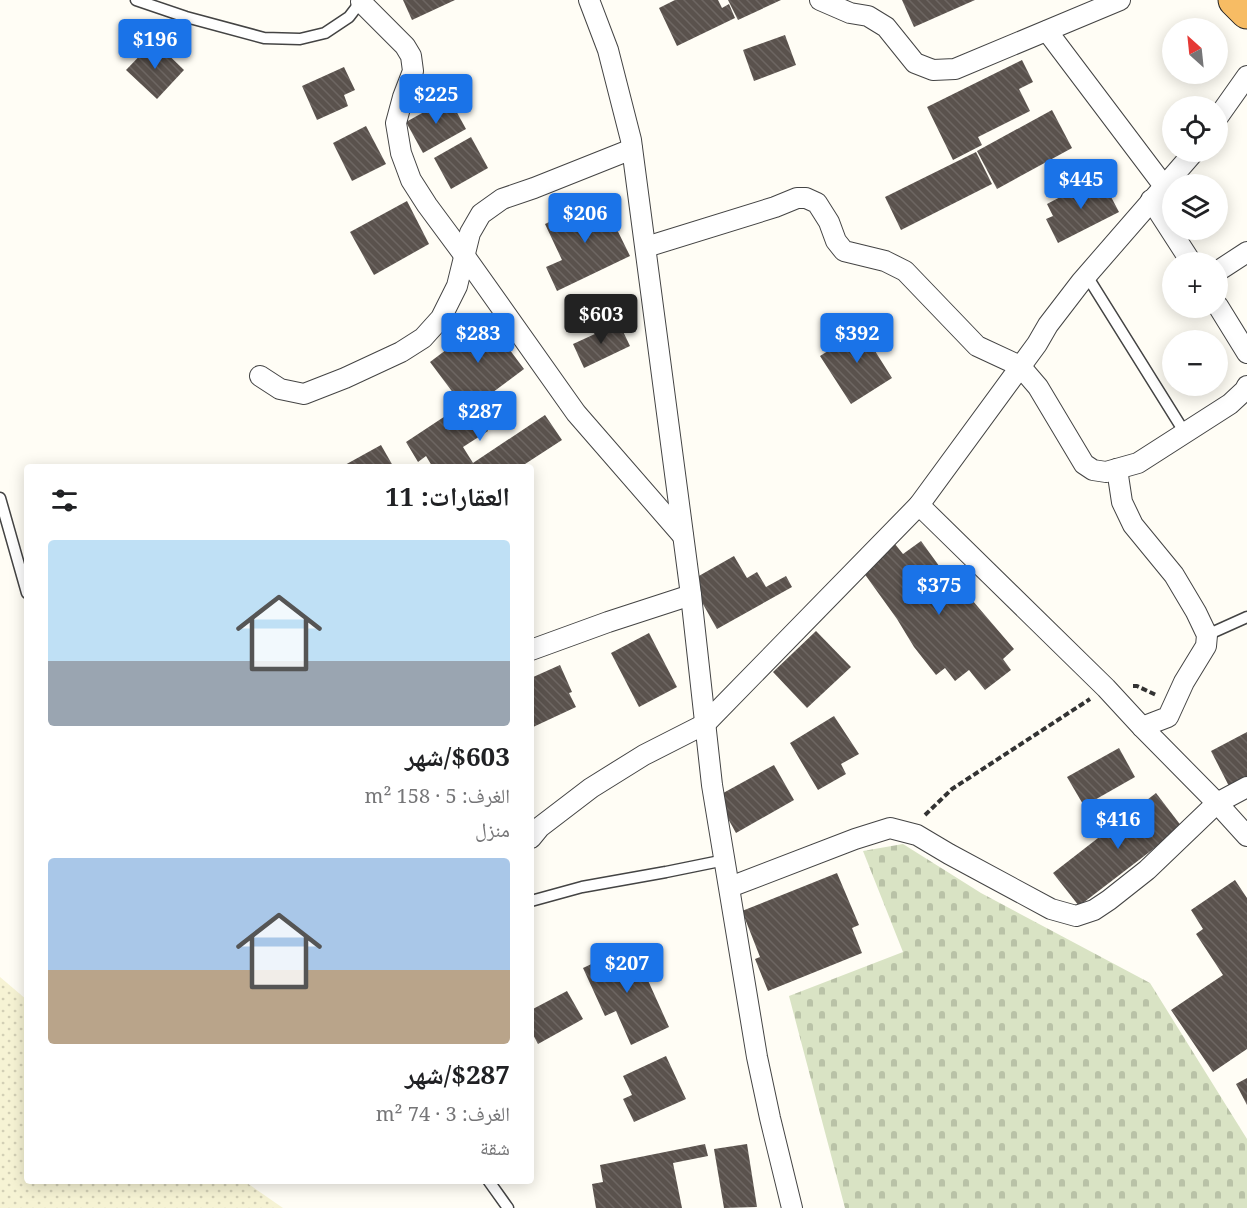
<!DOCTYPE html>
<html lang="ar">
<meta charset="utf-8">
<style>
:root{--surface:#fff;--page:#f6f6f6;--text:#202124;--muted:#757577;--accent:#1a73e8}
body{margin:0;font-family:"Noto Serif","Noto Naskh Arabic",serif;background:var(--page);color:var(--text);direction:rtl;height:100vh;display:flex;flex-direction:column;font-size:22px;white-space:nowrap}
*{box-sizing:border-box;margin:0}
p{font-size:20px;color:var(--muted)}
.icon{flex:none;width:33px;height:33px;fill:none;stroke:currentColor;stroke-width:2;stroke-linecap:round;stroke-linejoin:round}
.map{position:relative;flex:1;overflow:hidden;direction:ltr}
.panel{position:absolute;left:24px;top:464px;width:510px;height:720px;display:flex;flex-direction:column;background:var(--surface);border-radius:6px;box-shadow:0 3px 15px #0003;direction:rtl}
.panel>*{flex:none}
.needle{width:39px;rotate:333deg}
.fabs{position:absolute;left:1162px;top:18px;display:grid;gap:12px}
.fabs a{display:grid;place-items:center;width:66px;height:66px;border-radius:50%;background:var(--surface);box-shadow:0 3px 15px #0003;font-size:30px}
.price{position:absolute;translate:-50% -51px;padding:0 14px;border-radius:6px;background:var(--accent);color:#fff;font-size:20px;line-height:39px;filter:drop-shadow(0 2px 3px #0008)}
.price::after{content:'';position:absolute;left:50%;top:36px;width:18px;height:14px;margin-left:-9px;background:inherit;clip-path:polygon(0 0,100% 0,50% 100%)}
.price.current{background:#222;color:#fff}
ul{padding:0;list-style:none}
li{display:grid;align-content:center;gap:12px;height:318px;padding:0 24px}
li span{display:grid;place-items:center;height:186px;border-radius:6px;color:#555}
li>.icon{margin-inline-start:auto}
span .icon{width:108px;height:108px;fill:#fffc;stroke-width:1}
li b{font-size:26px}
h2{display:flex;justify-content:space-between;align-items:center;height:72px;padding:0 24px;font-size:26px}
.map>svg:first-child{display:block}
.farmland{fill:url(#farmland-dots)}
.cemetery{fill:url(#cemetery-stones)}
.building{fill:url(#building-back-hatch)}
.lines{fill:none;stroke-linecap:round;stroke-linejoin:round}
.service-casing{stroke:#444;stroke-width:13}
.minor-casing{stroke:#444;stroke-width:22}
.trunk-casing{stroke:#222;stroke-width:35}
.path{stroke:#333;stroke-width:4;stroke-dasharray:6 3;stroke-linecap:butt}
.service{stroke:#fff;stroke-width:10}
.minor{stroke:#fff;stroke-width:20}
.trunk{stroke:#f7bc64;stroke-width:33}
</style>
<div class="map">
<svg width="1247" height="1208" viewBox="0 0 1247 1208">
<defs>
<pattern id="farmland-dots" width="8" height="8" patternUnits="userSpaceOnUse" patternTransform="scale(1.5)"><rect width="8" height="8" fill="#f6f3d4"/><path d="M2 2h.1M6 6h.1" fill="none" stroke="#d2cfb5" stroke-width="1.8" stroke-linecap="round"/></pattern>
<pattern id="cemetery-stones" width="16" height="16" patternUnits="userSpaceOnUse" patternTransform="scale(1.5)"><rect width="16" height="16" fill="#d9e3c4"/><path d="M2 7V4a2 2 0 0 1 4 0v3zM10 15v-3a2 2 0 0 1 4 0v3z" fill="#b9c2a7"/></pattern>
<pattern id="building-back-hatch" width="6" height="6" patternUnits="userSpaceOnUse" patternTransform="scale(1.5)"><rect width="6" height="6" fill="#5a524d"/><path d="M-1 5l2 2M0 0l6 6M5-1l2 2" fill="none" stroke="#6d6662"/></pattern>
</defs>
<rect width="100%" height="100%" fill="#fffdf5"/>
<polygon class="farmland" points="0,977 27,1000 27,1180 244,1181 283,1208 0,1208"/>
<polygon class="cemetery" points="903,844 981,893 1150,983 1247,1139 1247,1208 845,1208 789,996 903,952 863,851"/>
<g class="building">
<polygon points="403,0 455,0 412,20"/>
<polygon points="675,0 718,0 722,8 729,4 735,18 677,46 659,8"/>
<polygon points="728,0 781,0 738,20"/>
<polygon points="902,0 975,0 914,27"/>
<polygon points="785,35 796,65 754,81 743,50"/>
<polygon points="154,41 184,70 157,99 126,70"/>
<polygon points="1022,60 1033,82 1019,89 1030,111 978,137 982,145 953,160 927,107"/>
<polygon points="344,67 355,90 344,95 348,106 317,120 302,86"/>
<polygon points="449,98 466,129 423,153 406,122"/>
<polygon points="1052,110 1072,148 997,189 977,151"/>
<polygon points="366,126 386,164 352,181 333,143"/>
<polygon points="471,137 488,168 451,189 434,158"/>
<polygon points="976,152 992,184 901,230 885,197"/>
<polygon points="1100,176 1119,212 1058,243 1046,219 1053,216 1047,204"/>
<polygon points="601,197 630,256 557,291 546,267 562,260 545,224"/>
<polygon points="407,201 429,244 374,275 350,232"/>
<polygon points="487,319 524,369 477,404 467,391 457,398 430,362"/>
<polygon points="874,322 882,335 870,343 892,378 851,404 820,356"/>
<polygon points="619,323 630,346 584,368 573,344"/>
<polygon points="468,401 488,431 463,447 473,463 545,415 562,440 522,466 432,466 426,456 418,462 406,442"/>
<polygon points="381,445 393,466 343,466"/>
<polygon points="921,541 950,581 954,579 1014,649 1003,659 1011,670 985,690 969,670 955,681 945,668 936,675 914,647 897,619 861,569 895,544 903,554"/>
<polygon points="734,556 747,578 757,572 766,587 786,576 792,587 717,629 690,581"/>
<polygon points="816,631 851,667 807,708 773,672"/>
<polygon points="649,633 677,687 639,707 611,653"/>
<polygon points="560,665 572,692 569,693 576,707 531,728 531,678"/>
<polygon points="834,716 859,754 841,764 846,774 818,790 790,743"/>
<polygon points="1247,732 1247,784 1232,792 1211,751"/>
<polygon points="1119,748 1135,777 1084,806 1067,777"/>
<polygon points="774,765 794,800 736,833 716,797"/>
<polygon points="1156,793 1182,827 1079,906 1053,873"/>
<polygon points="837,873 859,925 852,928 862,953 768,991 755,959 760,957 742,911"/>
<polygon points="1235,880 1247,898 1247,1049 1213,1072 1171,1010 1223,975 1196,934 1203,929 1191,910"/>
<polygon points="632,945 669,1027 631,1045 616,1011 605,1016 583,968"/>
<polygon points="567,991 583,1019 538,1044 531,1031 531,1010"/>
<polygon points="666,1056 686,1099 634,1122 623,1099 632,1095 623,1076"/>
<polygon points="1247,1078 1247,1105 1236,1084"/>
<polygon points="705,1144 708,1156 673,1163 682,1208 596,1208 592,1184 603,1182 600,1165"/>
<polygon points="747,1144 757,1207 724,1208 714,1149"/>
</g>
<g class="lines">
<defs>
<g id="service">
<polyline points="136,0 186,17 264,38 300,39 325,33 349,17 362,0"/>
<polyline points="1087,276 1185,433"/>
<polyline points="0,498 27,593"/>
<polyline points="1207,635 1247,617"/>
<polyline points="531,901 582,887 666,872 725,860"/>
<polyline points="488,1180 508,1208"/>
</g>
<g id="minor">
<polyline points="589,0 608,50 631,140 691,595 712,785 757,1057 770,1118 792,1208"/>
<polyline points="820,0 850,13 868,16 886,27 915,63 933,70 955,69 1120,0"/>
<polyline points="361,2 405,46 411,56 413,71 403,97 396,123 401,153 411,180 427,205 464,255 576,413 683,536"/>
<polyline points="1047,31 1164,186"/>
<polyline points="1218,117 1247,76"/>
<polyline points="1151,200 1191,262"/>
<polyline points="646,247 775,207 797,198 806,198 817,203 829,222 836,241 844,251 885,261 905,271 977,346 1020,366 1038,387 1084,464 1093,470 1106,472 1138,463 1230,404 1245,390 1247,386"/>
<polyline points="1218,271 1247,252"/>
<polyline points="1218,306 1247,353"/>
<polyline points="260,376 280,389 304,394 345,378 401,352 423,338 441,318 457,286 470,233 481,214 502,199 534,188 632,149"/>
<polyline points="1117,469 1122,502 1133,525 1174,575 1196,612 1207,635 1206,646 1184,682 1168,717 1142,727"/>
<polyline points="919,505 1106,688 1142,727 1217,803 1247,836"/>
<polyline points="531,650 608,622 691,595"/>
<polyline points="531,838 540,827 591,788 644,755 705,724 919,505 1037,344 1048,325 1081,282 1194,152"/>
<polyline points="730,887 855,839 890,828 917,835 949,854 1051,909 1076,916 1094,910 1109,900 1147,870 1217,803 1247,787"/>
</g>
<polyline id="trunk" points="1235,0 1247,12"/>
</defs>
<use href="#service" class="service-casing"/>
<use href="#minor" class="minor-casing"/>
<use href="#trunk" class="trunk-casing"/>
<g class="path">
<polyline points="1133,686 1137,686 1156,695"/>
<polyline points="925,815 952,789 1090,699"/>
</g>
<use href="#service" class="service"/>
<use href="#minor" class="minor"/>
<use href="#trunk" class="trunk"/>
</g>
</svg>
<div class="fabs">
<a><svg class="needle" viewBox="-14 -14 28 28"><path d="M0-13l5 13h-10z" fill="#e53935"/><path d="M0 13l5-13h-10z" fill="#757577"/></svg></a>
<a><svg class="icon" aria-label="locate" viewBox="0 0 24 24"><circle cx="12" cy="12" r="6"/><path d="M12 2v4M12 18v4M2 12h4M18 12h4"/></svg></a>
<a><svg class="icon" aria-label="layers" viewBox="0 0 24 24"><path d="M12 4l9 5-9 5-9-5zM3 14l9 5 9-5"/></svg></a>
<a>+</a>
<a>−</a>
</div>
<b class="price" style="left:155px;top:70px">$196</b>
<b class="price" style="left:436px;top:125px">$225</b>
<b class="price" style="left:1081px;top:210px">$445</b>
<b class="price" style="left:585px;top:244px">$206</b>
<b class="price current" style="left:601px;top:345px">$603</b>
<b class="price" style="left:478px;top:364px">$283</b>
<b class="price" style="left:857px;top:364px">$392</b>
<b class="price" style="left:480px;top:442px">$287</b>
<b class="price" style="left:939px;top:616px">$375</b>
<b class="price" style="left:1118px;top:850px">$416</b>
<b class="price" style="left:627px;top:994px">$207</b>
<section class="panel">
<h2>العقارات: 11<svg class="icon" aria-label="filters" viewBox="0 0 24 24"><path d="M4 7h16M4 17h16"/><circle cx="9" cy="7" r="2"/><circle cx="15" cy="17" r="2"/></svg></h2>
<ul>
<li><span style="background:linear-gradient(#bfe0f5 65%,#9aa5b1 0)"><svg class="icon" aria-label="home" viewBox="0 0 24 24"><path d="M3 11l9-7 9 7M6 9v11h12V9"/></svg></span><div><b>$603/شهر</b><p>الغرف: 5 · 158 m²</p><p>منزل</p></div></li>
<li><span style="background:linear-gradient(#a9c7e8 60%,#b9a48a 0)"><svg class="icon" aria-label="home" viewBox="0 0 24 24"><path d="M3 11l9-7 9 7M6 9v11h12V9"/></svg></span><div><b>$287/شهر</b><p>الغرف: 3 · 74 m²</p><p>شقة</p></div></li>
</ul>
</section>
</div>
